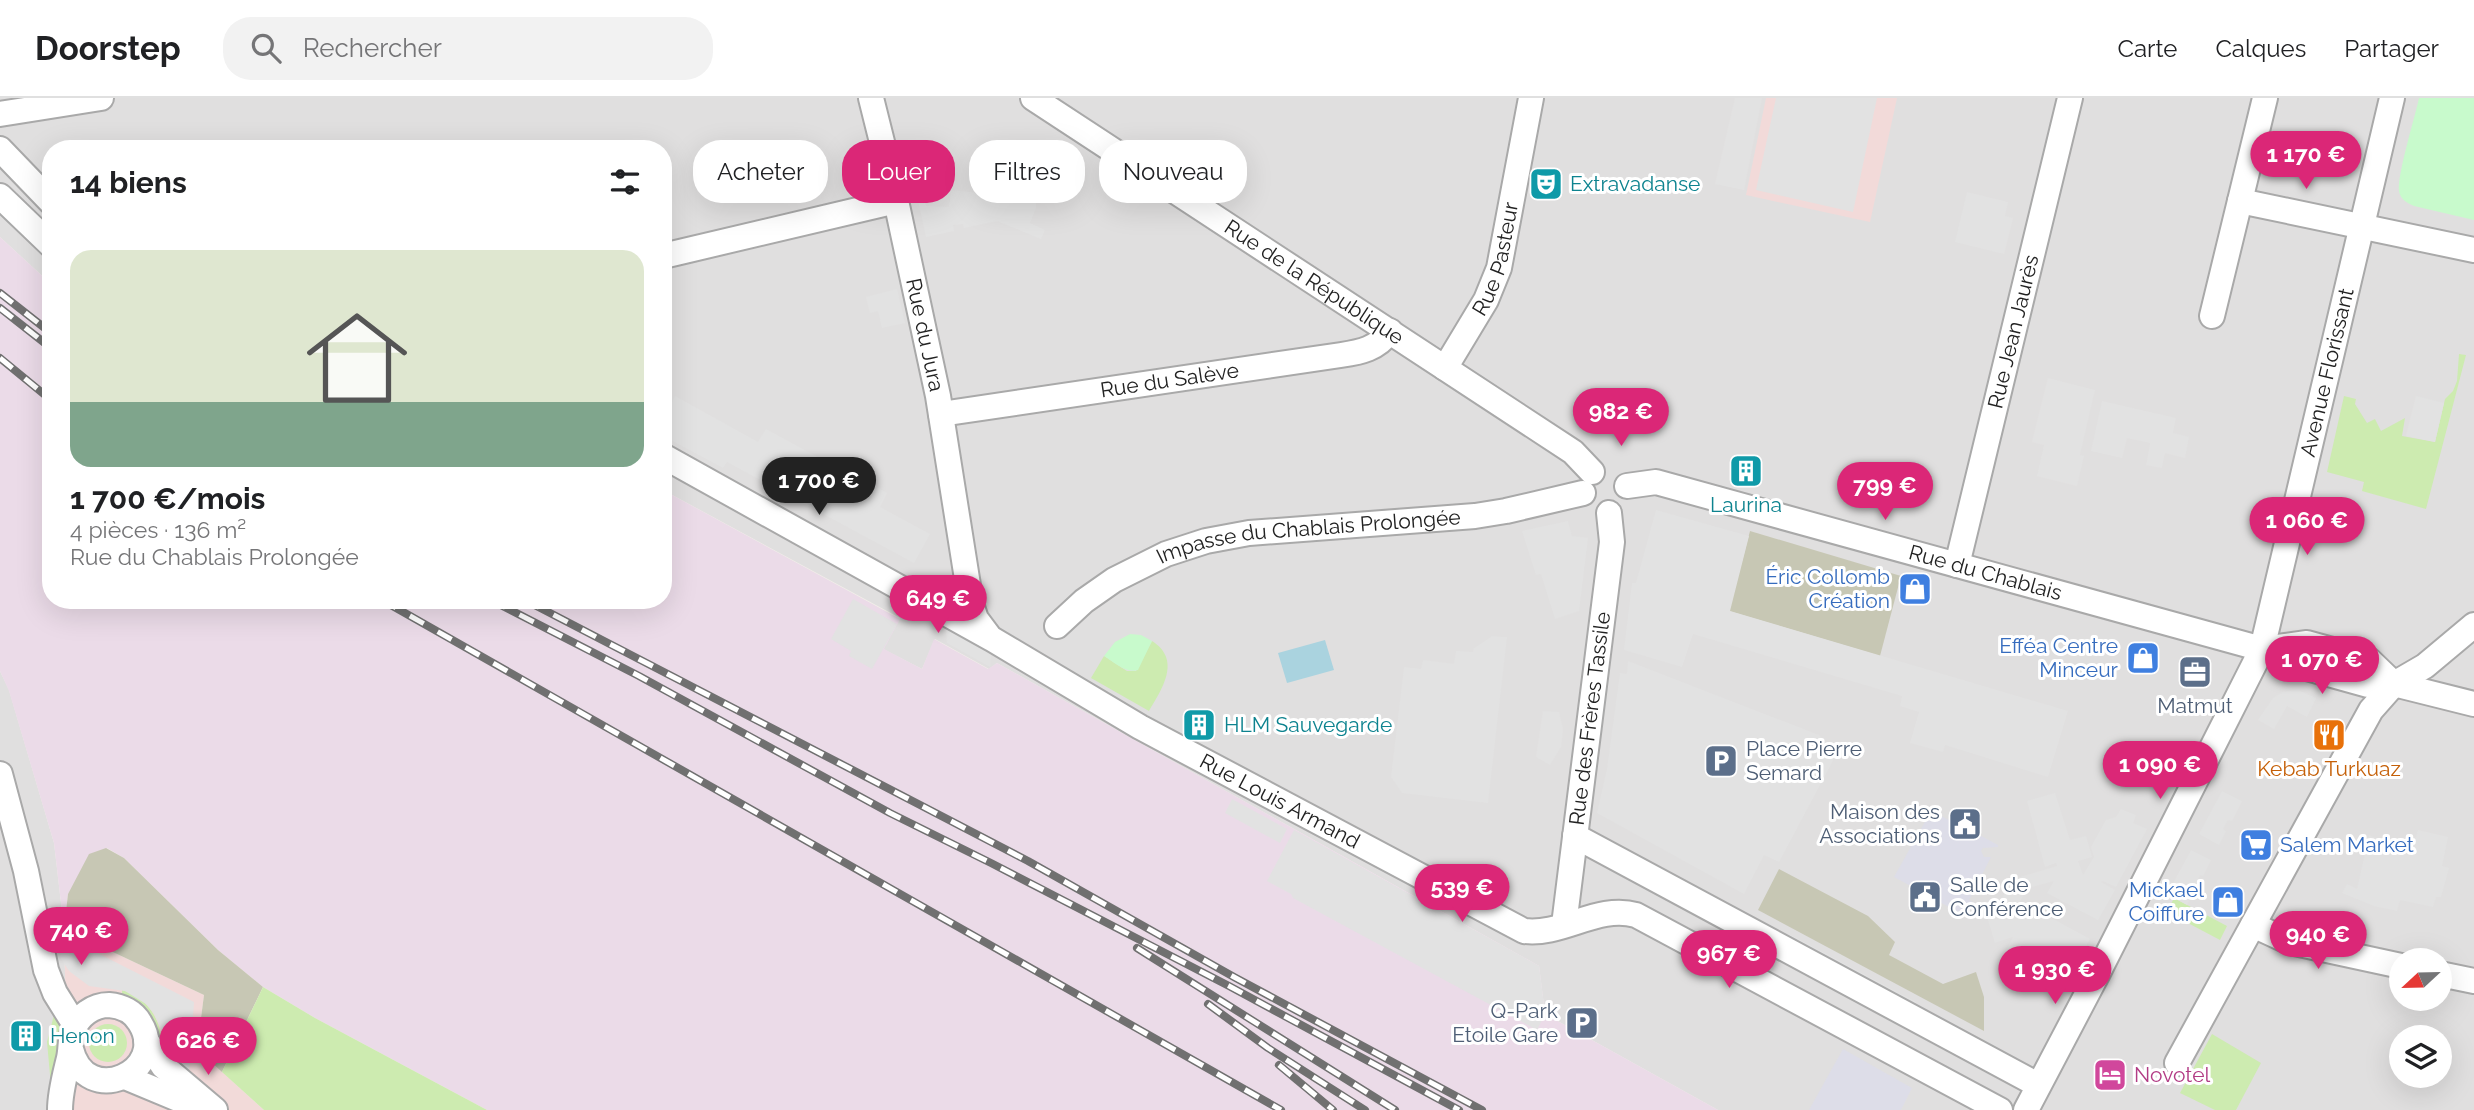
<!DOCTYPE html>
<html lang="fr">
<meta charset="utf-8">
<style>
:root{--surface:#fff;--page:#f2f2f2;--text:#202124;--muted:#757577;--line:#e0e0e0;--accent:#db2777}
body{margin:0;font-family:Raleway,sans-serif;background:var(--page);color:var(--text);height:100vh;display:flex;flex-direction:column;font-size:26px;white-space:nowrap}
*{box-sizing:border-box;margin:0}
p{font-size:23px;color:var(--muted)}
.icon{flex:none;width:38px;height:38px;fill:none;stroke:currentColor;stroke-width:2;stroke-linecap:round;stroke-linejoin:round}
.map{position:relative;flex:1;overflow:hidden}
.sheet{position:absolute;left:42px;top:42px;width:630px;height:469px;display:flex;flex-direction:column;background:var(--surface);border-radius:28px;box-shadow:0 7px 28px #0002}
.sheet>*{flex:none}
.guide{position:absolute;left:693px;top:42px;width:665px;height:63px;display:flex;gap:14px}
.needle{width:46px;rotate:248deg}
.fabs{position:absolute;left:2389px;top:850px;display:grid;gap:14px}
.fabs a{display:grid;place-items:center;width:63px;height:63px;border-radius:50%;background:var(--surface);box-shadow:0 7px 28px #0002;font-size:35px}
.price{position:absolute;translate:-50% -60px;padding:0 16px;border-radius:24px;background:var(--accent);color:#fff;font-size:23px;line-height:46px;filter:drop-shadow(0 2px 4px #0008)}
.price::after{content:'';position:absolute;left:50%;top:42px;width:21px;height:16px;margin-left:-10px;background:inherit;clip-path:polygon(0 0,100% 0,50% 100%)}
.price.active{background:#222;color:#fff}
ul{padding:0;list-style:none}
li{display:grid;align-content:center;gap:14px;height:371px;padding:0 28px}
li span{display:grid;place-items:center;height:217px;border-radius:21px;color:#555}
li>.icon{margin-inline-start:auto}
span .icon{width:126px;height:126px;fill:#fffc;stroke-width:1}
li b{font-size:30px}
h2{display:flex;justify-content:space-between;align-items:center;height:84px;padding:0 28px;font-size:30px}
.pill{padding:0 24px;border-radius:28px;background:var(--surface);box-shadow:0 7px 28px #0002;font-size:24px;line-height:63px}
.pill.active{background:var(--accent);color:#fff}
header{display:flex;align-items:center;gap:42px;box-sizing:border-box;height:98px;padding:0 35px;background:var(--surface);border-bottom:2px solid var(--line)}
header strong{font-size:33px}
nav{display:flex;gap:38px;margin-inline-start:auto;font-size:24px}
.search{width:490px;height:63px;background:var(--page);display:flex;align-items:center;gap:18px;box-sizing:border-box;padding:0 24px;border-radius:28px;color:var(--muted);font-size:26px}
.map>svg:first-child{display:block}
.residential{fill:#e0dfdf;fill-rule:evenodd}
.commercial{fill:#f2dad9}
.industrial{fill:#ebdbe8}
.construction{fill:#c7c7b4}
.grass{fill:#cdebb0}
.park{fill:#c8facc}
.parking{fill:#e2e2e2}
.plaza{fill:#dddde8}
.water{fill:#aad3df}
.lines{fill:none;stroke-linecap:round;stroke-linejoin:round}
.minor-casing{stroke:#a9a9a9;stroke-width:28}
.minor{stroke:#fff;stroke-width:24}
.rail-casing{stroke:#707070;stroke-width:8}
.rail{stroke:#fff;stroke-width:5;stroke-dasharray:16;stroke-linecap:butt}
.labels{text-anchor:middle;stroke-width:6;stroke-linejoin:round;paint-order:stroke}
.culture-label{font-size:21px;fill:#0d838f;stroke:#fff;text-anchor:start}
.street-label{font-size:21px;fill:#222;stroke:#fff}
.shop-label{font-size:21px;fill:#366cbe;stroke:#fff;text-anchor:end}
.service-label{font-size:21px;fill:#4e5e75;stroke:#fff;text-anchor:start}
.food-label{font-size:21px;fill:#c56008;stroke:#fff}
.hotel-label{font-size:21px;fill:#b23c85;stroke:#fff;text-anchor:start}
</style>
<header>
<strong>Doorstep</strong>
<div class="search"><svg class="icon" aria-label="search" viewBox="0 0 24 24"><circle cx="10" cy="10" r="6"/><path d="M15 15l6 6"/></svg>Rechercher</div>
<nav><a>Carte</a><a>Calques</a><a>Partager</a></nav>
</header>
<div class="map">
<svg width="2474" height="1012" viewBox="0 0 2474 1012">
<rect width="100%" height="100%" fill="#f2efe9"/>
<g class="residential">
<path d="M 0,0 L 2474,0 L 2474,1012 L 1718,1012 L 1545,916 L 1539,868 L 997,565 L 989,571 L 935,541 L 922,571 L 883,551 L 900,520 L 663,392 L 663,51 L 51,51 L 51,186 L 0,139 ZM 2401,863 L 2440,863 L 2440,901 L 2401,901 ZM 2401,940 L 2440,940 L 2440,978 L 2401,978 Z"/>
<polygon points="0,573 9,592 54,745 64,831 68,1012 0,1012"/>
</g>
<g class="commercial">
<polygon points="1766,0 1897,0 1870,124 1746,97"/>
<polygon points="64,831 204,897 197,951 264,1012 68,1012"/>
</g>
<polygon class="industrial" points="0,139 51,186 51,502 663,502 663,392 900,521 884,551 922,571 934,541 988,571 997,565 1539,868 1545,916 1718,1012 487,1012 315,920 263,889 218,852 124,760 107,750 68,796 64,831 54,745 9,593 0,573"/>
<g class="construction">
<polygon points="1750,433 1901,478 1880,558 1729,513"/>
<polygon points="106,750 124,760 218,852 263,889 222,974 197,951 204,897 64,831 68,796 89,756"/>
<polygon points="1779,771 1868,818 1895,844 1889,857 1943,886 1976,874 1984,899 1984,933 1758,812"/>
</g>
<g class="grass">
<polygon points="2459,256 2466,257 2426,411 2362,393 2364,384 2327,374 2344,298 2356,301 2355,306 2367,325 2375,321 2381,333 2405,320 2402,338 2435,344 2445,301 2453,293 2457,283"/>
<path d="M 1152,543 C 1182,562 1162,591 1149,613 L 1091,580 L 1104,558 L 1127,573 L 1136,573 Z"/>
<polygon points="2174,800 2227,828 2220,842 2167,814"/>
<polygon points="263,889 315,920 487,1012 264,1012 222,974"/>
<path d="M 122,892 C 152,901 164,928 162,957 L 122,898 Z"/>
<polygon points="54,917 62,924 58,942 59,956 51,988 47,944"/>
<circle cx="108" cy="945" r="19"/>
<polygon points="2212,936 2261,965 2236,1012 2215,1012 2180,995"/>
</g>
<g class="park">
<path d="M 2419,0 L 2474,0 L 2474,122 L 2414,108 C 2407,105 2400,101 2399,93 C 2397,77 2415,19 2419,0 Z"/>
<path d="M 1130,536 L 1141,537 L 1152,543 L 1138,572 C 1126,576 1114,564 1104,558 L 1115,544 Z"/>
</g>
<g class="parking">
<polygon points="1735,0 1762,0 1744,92 1715,86"/>
<polygon points="1776,0 1877,0 1853,114 1756,92"/>
<polygon points="915,88 922,90 926,108 949,109 951,92 1036,101 1036,110 1030,125 1045,132 1041,141 997,123 964,130 963,126 953,127 954,133 926,139"/>
<polygon points="1967,94 2008,104 2005,118 2013,120 2004,156 1955,144"/>
<polygon points="897,191 905,225 882,230 878,213 870,215 866,199"/>
<polygon points="2048,280 2095,292 2080,357 2084,358 2077,388 2037,378 2044,347 2032,344"/>
<polygon points="675,298 758,344 766,331 847,375 850,370 876,384 875,388 887,395 880,409 930,436 914,465 727,364 723,370 663,338 663,308 669,310"/>
<polygon points="2416,298 2444,305 2435,344 2406,338"/>
<polygon points="2102,303 2176,320 2173,335 2189,339 2185,360 2165,355 2162,370 2146,367 2150,345 2127,340 2122,360 2091,353"/>
<polygon points="1656,412 1749,438 1730,513 2068,613 2048,679 1945,647 1943,654 1910,645 1919,614 1900,608 1902,598 1693,536 1682,569 1624,552 1632,485 1636,485"/>
<polygon points="1568,423 1572,438 1588,440 1579,513 1555,521 1541,476 1536,477 1522,433"/>
<polygon points="853,501 897,526 872,571 849,558 851,553 831,541"/>
<polygon points="946,530 991,554 990,569 947,545"/>
<polygon points="1492,538 1507,539 1488,705 1402,695 1391,679 1404,569 1421,571 1423,562 1454,566 1456,553 1473,554 1474,550"/>
<polygon points="1628,563 1819,637 1837,655 1779,764 1764,757 1744,796 1597,715 1607,671 1620,575 1627,576"/>
<polygon points="2298,592 2316,600 2307,619 2287,608 2274,631 2258,622 2273,600 2283,594"/>
<polygon points="1543,613 1559,614 1563,631 1561,649 1550,667 1536,659"/>
<polygon points="2222,693 2242,703 2232,723 2228,722 2223,731 2226,733 2219,747 2199,736"/>
<polygon points="2055,695 2070,742 2086,738 2092,759 2078,763 2083,777 2094,759 2091,749 2106,722 2116,719 2121,711 2136,717 2133,725 2147,731 2116,789 2103,783 2101,784 2115,792 2098,822 2047,795 2054,783 2028,790 2017,808 2022,822 2029,808 2090,841 2064,885 2006,853 2013,839 1995,845 1984,809 1999,805 2013,781 2057,768 2056,765 2045,769 2027,703"/>
<polygon points="1232,701 1287,731 1280,745 1225,715"/>
<polygon points="1294,732 1539,868 1545,916 1537,932 1293,800 1291,796 1267,783"/>
<polygon points="2418,732 2448,739 2442,768 2449,770 2441,799 2436,799 2433,809 2400,802 2397,813 2374,808 2342,795 2347,786 2357,791 2369,737 2411,755"/>
<polygon points="2191,752 2211,762 2203,778 2200,777 2187,807 2167,796"/>
<polygon points="1789,836 1916,904 1911,912 1775,838"/>
<polygon points="66,839 194,904 189,977 162,957 162,933 154,916 146,906 125,893 89,888 69,873 61,861 58,841"/>
</g>
<g class="plaza">
<polygon points="1931,713 1957,726 1958,732 1962,735 1966,736 1972,733 1998,747 1998,749 1983,750 1981,753 1984,759 1991,759 1969,802 1979,808 1960,815 1934,801 1931,792 1926,791 1920,793 1894,779"/>
<polygon points="1843,951 1912,990 1901,1012 1809,1012"/>
</g>
<polygon class="water" points="1325,542 1334,572 1287,585 1278,555"/>
<g class="lines">
<defs>
<g id="minor">
<path id="s1" d="M 871,0 L 892,84 L 938,298 L 971,506 L 976,521 L 988,537"/>
<path id="s2" d="M 1033,0 L 1573,354 L 1592,374"/>
<polyline points="0,16 101,0"/>
<polyline points="0,51 51,104"/>
<polyline points="0,98 51,147"/>
<polyline points="2240,103 2474,152"/>
<polyline points="663,158 896,103"/>
<polyline points="2212,218 2265,0"/>
<path id="s3" d="M 1445,270 L 1486,202 L 1499,170 L 1531,0"/>
<path id="s4" d="M 941,316 L 1341,257 C 1361,254 1377,251 1390,233"/>
<path id="s5" d="M 663,358 L 992,541 L 1140,629 L 1524,833 C 1562,838 1598,806 1636,817 L 2000,1012"/>
<path id="s6" d="M 1627,388 L 1656,384 L 2262,551 L 2296,567 L 2368,587 L 2394,586 L 2474,606"/>
<path id="s7" d="M 1957,467 L 2070,0"/>
<path id="s8" d="M 1057,528 L 1084,503 L 1114,482 L 1166,456 L 1206,443 L 1249,435 L 1475,418 L 1506,413 L 1583,395"/>
<polyline points="2262,551 2307,545 2369,562 2394,586"/>
<polyline points="0,676 26,773 46,872 55,895 75,927"/>
<polyline points="1575,738 2038,987"/>
<path id="s9" d="M 1564,827 L 1612,444 L 1609,415"/>
<polyline points="2253,827 2290,844 2401,868"/>
<polyline points="2440,876 2474,883"/>
<polyline points="146,942 163,968 215,1012"/>
<polyline points="2177,965 2371,612 2394,586 2425,568 2474,527"/>
<polyline points="125,979 202,1011"/>
<path d="M 60,1012 C 60,994 65,977 69,960 C 71,951 70,942 73,933 C 78,918 93,907 109,907 C 122,908 134,914 140,925 C 170,973 86,1012 71,951"/>
<path id="s10" d="M 2026,1012 L 2098,875 L 2262,551 L 2392,0"/>
</g>
</defs>
<use href="#minor" class="minor-casing"/>
<use href="#minor" class="minor"/>
<defs>
<g id="rail">
<polyline points="0,195 51,235"/>
<polyline points="0,210 51,250"/>
<polyline points="0,260 51,302"/>
<polyline points="382,502 1281,1012"/>
<polyline points="491,502 639,578 890,715 991,765 1229,888 1459,1012"/>
<polyline points="525,502 1028,763 1234,879 1482,1012"/>
<polyline points="1137,850 1395,1012"/>
<polyline points="1208,906 1268,950 1365,1012"/>
<polyline points="1279,967 1333,1012"/>
</g>
</defs>
<use href="#rail" class="rail-casing"/>
<use href="#rail" class="rail"/>
</g>
<defs>
<symbol id="theatre-square" viewBox="-11 -11 22 22"><rect x="-9" y="-9" width="18" height="18" rx="4" fill="#0f9aa8" stroke="#fff"/><path d="M-5-5.5Q0-4 5-5.5V0Q5 5 0 6Q-5 5-5 0ZM-3.3-2.5H-1v1.5H-3.3ZM1-2.5H3.3v1.5H1ZM-2.8 1Q0 5.5 2.8 1Z" fill="#fff"/></symbol>
<symbol id="building-square" viewBox="-11 -11 22 22"><rect x="-9" y="-9" width="18" height="18" rx="4" fill="#0f9aa8" stroke="#fff"/><path d="M-4-6H4V6H1V3H-1V6H-4ZM-2.5-4.3h1.7v1.8h-1.7ZM.8-4.3h1.7v1.8H.8ZM-2.5-1h1.7V.8h-1.7ZM.8-1h1.7V.8H.8Z" fill="#fff"/></symbol>
<symbol id="shop-square" viewBox="-11 -11 22 22"><rect x="-9" y="-9" width="18" height="18" rx="4" fill="#3f7fe0" stroke="#fff"/><path d="M-5-2.5h2.3a2.7 3.5 0 0 1 5.4 0H5L5.5 6h-11ZM-1.5-2.5h3a1.5 2.3 0 0 0-3 0Z" fill="#fff"/></symbol>
<symbol id="office-square" viewBox="-11 -11 22 22"><rect x="-9" y="-9" width="18" height="18" rx="4" fill="#5c6f8a" stroke="#fff"/><path d="M-6-3h4V-5.5h4V-3h4V5H-6ZM-1-4.5V-3h2v-1.5ZM-6 0V1H6V0Z" fill="#fff"/></symbol>
<symbol id="restaurant-square" viewBox="-11 -11 22 22"><rect x="-9" y="-9" width="18" height="18" rx="4" fill="#e8710a" stroke="#fff"/><path d="M-5-6h1v4h1v-4h1v4h1v-4h1v5L-1.5 .5V6h-2V.5L-5-1ZM5-6V6H3V1.5H1.5Q1.5-4 5-6Z" fill="#fff"/></symbol>
<symbol id="parking-square" viewBox="-11 -11 22 22"><rect x="-9" y="-9" width="18" height="18" rx="4" fill="#5c6f8a" stroke="#fff"/><path d="M-3.5-5.5H1a3.5 3.5 0 0 1 0 7H-1V5.5H-3.5ZM-1-3.4V-.6H.8a1.4 1.4 0 0 0 0-2.8Z" fill="#fff"/></symbol>
<symbol id="civic-square" viewBox="-11 -11 22 22"><rect x="-9" y="-9" width="18" height="18" rx="4" fill="#5c6f8a" stroke="#fff"/><path d="M-.6-6.5H3V-4.5H.6V-3L4-1V1h2V6H-6V1h2V-1L-.6-3ZM-1.2 2.5V6h2.4V2.5Z" fill="#fff"/></symbol>
<symbol id="supermarket-square" viewBox="-11 -11 22 22"><rect x="-9" y="-9" width="18" height="18" rx="4" fill="#3f7fe0" stroke="#fff"/><path d="M-6-5.5h2.5l.6 2H6L4.5 2H-2.5L-4.4-4H-6ZM-1.5 3.2a1.3 1.3 0 1 0 .1 0ZM3 3.2a1.3 1.3 0 1 0 .1 0Z" fill="#fff"/></symbol>
<symbol id="hotel-square" viewBox="-11 -11 22 22"><rect x="-9" y="-9" width="18" height="18" rx="4" fill="#d1479c" stroke="#fff"/><path d="M-6-4.5h1.5V1H6V5H4.5V3h-9V5H-6ZM-4 0a1.8 1.8 0 1 1 3.6 0ZM.5 0V-2.5h3Q6-2.5 6 0Z" fill="#fff"/></symbol>
</defs>
<g fill-rule="evenodd">
<use href="#theatre-square" x="1527" y="67" width="38" height="38"/>
<use href="#building-square" x="1727" y="354" width="38" height="38"/>
<use href="#shop-square" x="1896" y="472" width="38" height="38"/>
<use href="#shop-square" x="2124" y="541" width="38" height="38"/>
<use href="#office-square" x="2176" y="555" width="38" height="38"/>
<use href="#building-square" x="1180" y="608" width="38" height="38"/>
<use href="#restaurant-square" x="2310" y="618" width="38" height="38"/>
<use href="#parking-square" x="1702" y="644" width="38" height="38"/>
<use href="#civic-square" x="1946" y="707" width="38" height="38"/>
<use href="#supermarket-square" x="2237" y="728" width="38" height="38"/>
<use href="#civic-square" x="1906" y="780" width="38" height="38"/>
<use href="#shop-square" x="2209" y="785" width="38" height="38"/>
<use href="#parking-square" x="1563" y="906" width="38" height="38"/>
<use href="#building-square" x="7" y="919" width="38" height="38"/>
<use href="#hotel-square" x="2091" y="958" width="38" height="38"/>
</g>
<g class="labels">
<g class="culture-label">
<text x="1570" y="93">Extravadanse</text>
<text x="1746" y="414" text-anchor="middle">Laurina</text>
<text x="1224" y="634">HLM Sauvegarde</text>
<text x="50" y="945">Henon</text>
</g>
<g class="street-label">
<text dy="7" stroke="none"><textPath href="#s3" startOffset="122">Rue Pasteur</textPath></text>
<text dy="7" stroke="none"><textPath href="#s2" startOffset="336">Rue de la République</textPath></text>
<text dy="7" stroke="none"><textPath href="#s7" startOffset="240">Rue Jean Jaurès</textPath></text>
<text dy="7" stroke="none"><textPath href="#s1" startOffset="243">Rue du Jura</textPath></text>
<text dy="7" stroke="none"><textPath href="#s10" startOffset="802">Avenue Florissant</textPath></text>
<text dy="7" stroke="none"><textPath href="#s4" startOffset="231">Rue du Salève</textPath></text>
<text dy="7" stroke="none"><textPath href="#s8" startOffset="276">Impasse du Chablais Prolongée</textPath></text>
<text dy="7" stroke="none"><textPath href="#s6" startOffset="371">Rue du Chablais</textPath></text>
<text dy="7" stroke="none"><textPath href="#s9" startOffset="208">Rue des Frères Tassile</textPath></text>
<text dy="7" stroke="none"><textPath href="#s5" startOffset="707">Rue Louis Armand</textPath></text>
</g>
<g class="shop-label">
<text x="1890" y="486">Éric Collomb<tspan x="1890" dy="24">Création</tspan></text>
<text x="2118" y="555">Efféa Centre<tspan x="2118" dy="24">Minceur</tspan></text>
<text x="2280" y="754" text-anchor="start">Salem Market</text>
<text x="2204" y="799">Mickael<tspan x="2204" dy="24">Coiffure</tspan></text>
</g>
<g class="service-label">
<text x="2195" y="615" text-anchor="middle">Matmut</text>
<text x="1746" y="658">Place Pierre<tspan x="1746" dy="24">Semard</tspan></text>
<text x="1940" y="721" text-anchor="end">Maison des<tspan x="1940" dy="24">Associations</tspan></text>
<text x="1950" y="794">Salle de<tspan x="1950" dy="24">Conférence</tspan></text>
<text x="1558" y="920" text-anchor="end">Q-Park<tspan x="1558" dy="24">Etoile Gare</tspan></text>
</g>
<g class="food-label">
<text x="2329" y="678">Kebab Turkuaz</text>
</g>
<g class="hotel-label">
<text x="2134" y="984">Novotel</text>
</g>
</g>
</svg>
<div class="fabs">
<a><svg class="needle" viewBox="-14 -14 28 28"><path d="M0-13l5 13h-10z" fill="#e53935"/><path d="M0 13l5-13h-10z" fill="#757577"/></svg></a>
<a><svg class="icon" aria-label="layers" viewBox="0 0 24 24"><path d="M12 4l9 5-9 5-9-5zM3 14l9 5 9-5"/></svg></a>
</div>
<b class="price" style="left:2306px;top:93px">1 170 €</b>
<b class="price" style="left:1621px;top:350px">982 €</b>
<b class="price active" style="left:819px;top:419px">1 700 €</b>
<b class="price" style="left:1885px;top:424px">799 €</b>
<b class="price" style="left:2307px;top:459px">1 060 €</b>
<b class="price" style="left:938px;top:537px">649 €</b>
<b class="price" style="left:2322px;top:598px">1 070 €</b>
<b class="price" style="left:2160px;top:703px">1 090 €</b>
<b class="price" style="left:1462px;top:826px">539 €</b>
<b class="price" style="left:81px;top:869px">740 €</b>
<b class="price" style="left:2318px;top:873px">940 €</b>
<b class="price" style="left:1729px;top:892px">967 €</b>
<b class="price" style="left:2055px;top:908px">1 930 €</b>
<b class="price" style="left:208px;top:979px">626 €</b>
<div class="guide">
<a class="pill">Acheter</a>
<a class="pill active">Louer</a>
<a class="pill">Filtres</a>
<a class="pill">Nouveau</a>
</div>
<section class="sheet">
<h2>14 biens<svg class="icon" aria-label="filters" viewBox="0 0 24 24"><path d="M4 7h16M4 17h16"/><circle cx="9" cy="7" r="2"/><circle cx="15" cy="17" r="2"/></svg></h2>
<ul>
<li><span style="background:linear-gradient(#dfe7d0 70%,#7fa58c 0)"><svg class="icon" aria-label="home" viewBox="0 0 24 24"><path d="M3 11l9-7 9 7M6 9v11h12V9"/></svg></span><div><b>1 700 €/mois</b><p>4 pièces · 136 m²</p><p>Rue du Chablais Prolongée</p></div></li>
</ul>
</section>
</div>
